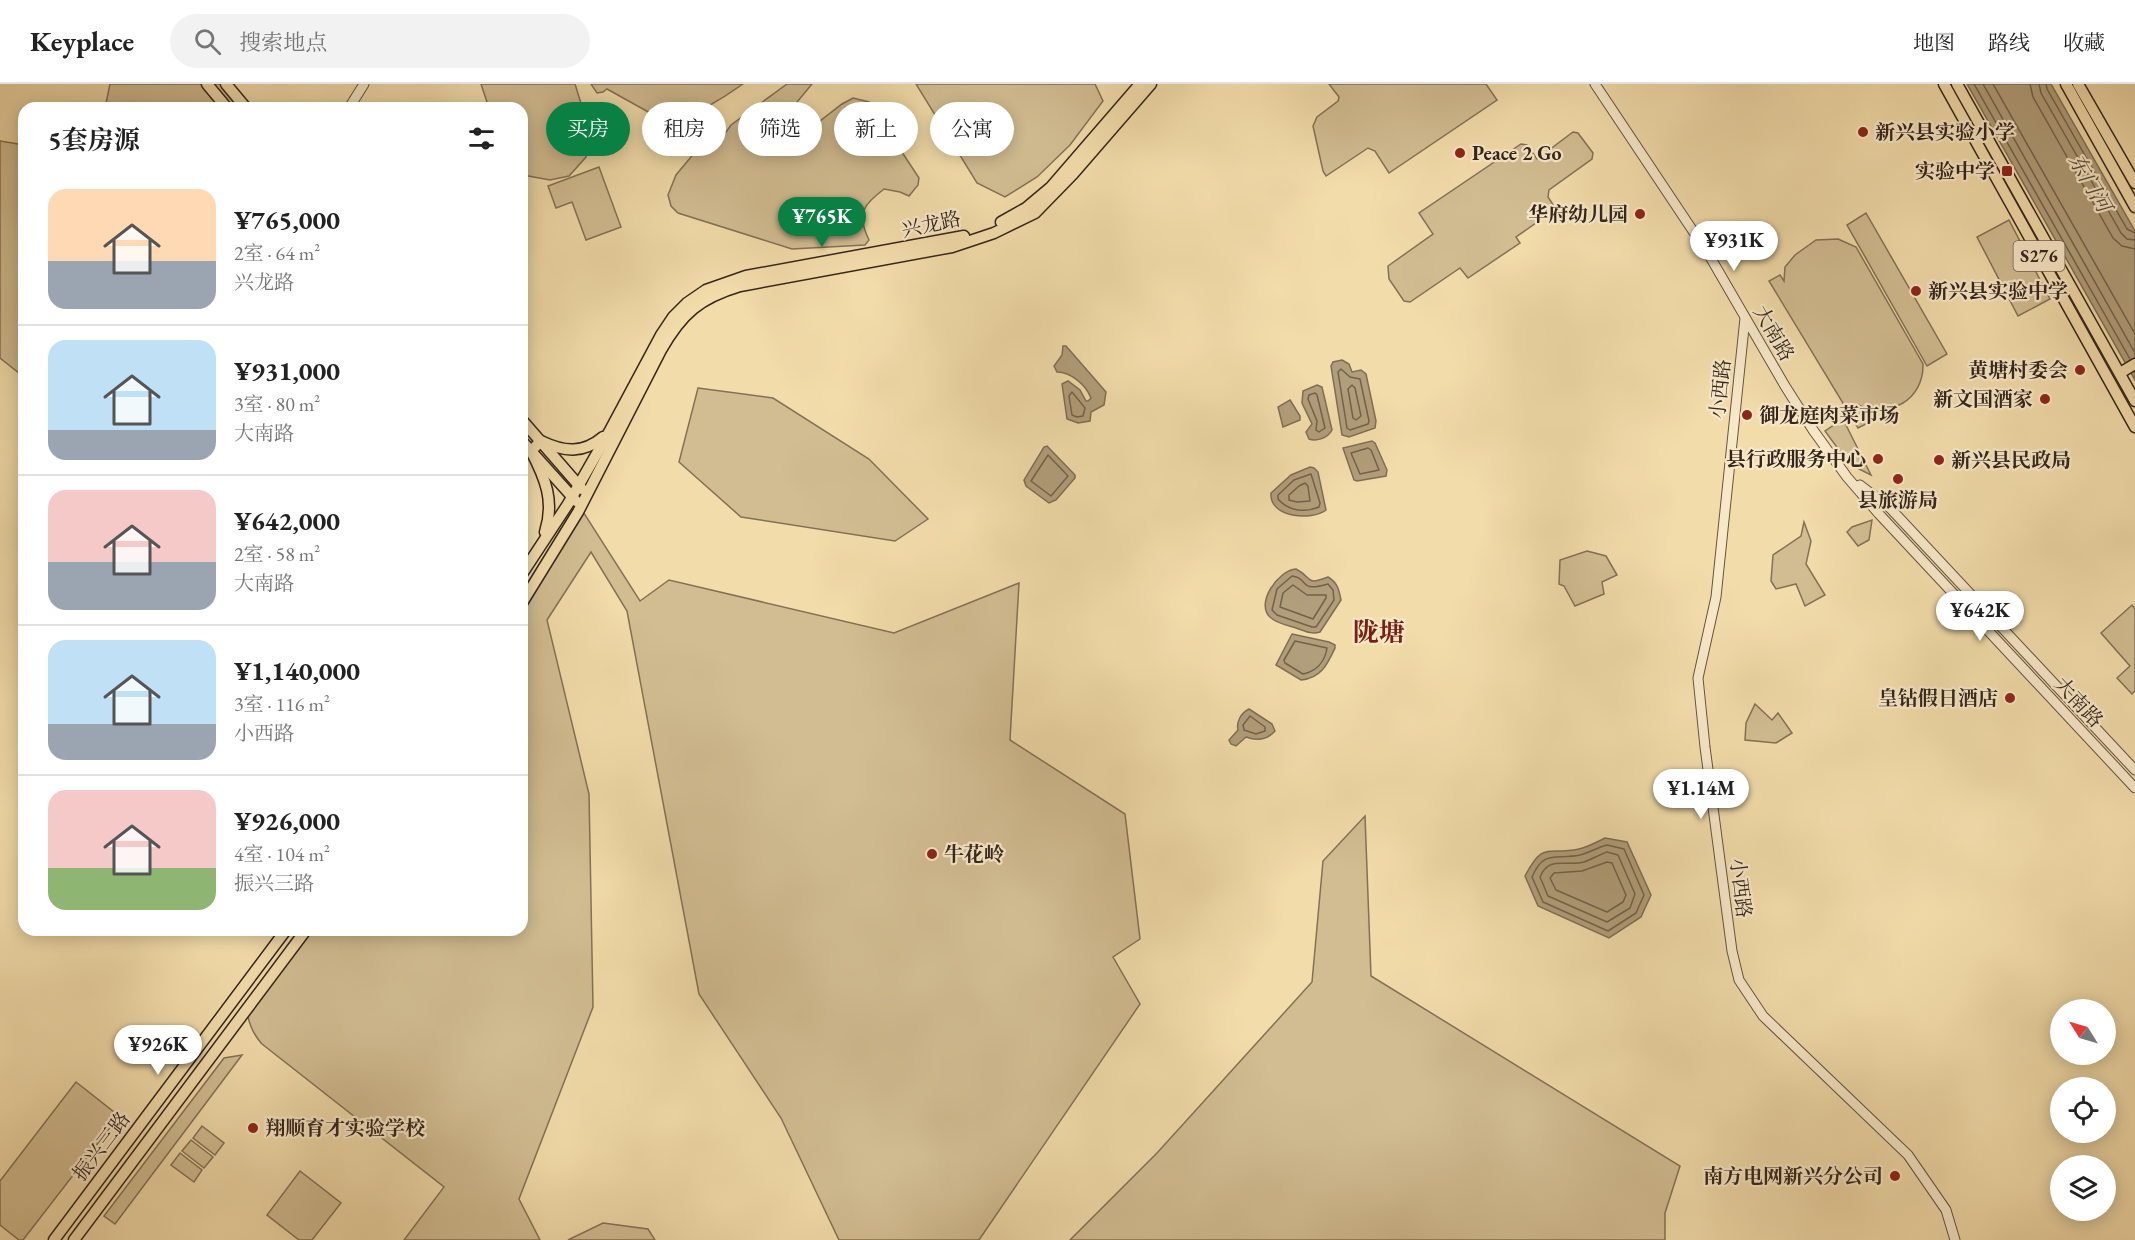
<!DOCTYPE html>
<html lang="zh">
<meta charset="utf-8">
<style>
:root{--surface:#fff;--page:#f2f2f2;--text:#222;--muted:#767676;--line:#e0e0e0;--accent:#0b8043}
body{margin:0;font-family:"EB Garamond","Noto Serif SC",serif;background:var(--page);color:var(--text);height:100vh;display:flex;flex-direction:column;font-size:22px;white-space:nowrap}
*{box-sizing:border-box;margin:0}
p{font-size:20px;color:var(--muted)}
.icon{flex:none;width:33px;height:33px;fill:none;stroke:currentColor;stroke-width:2;stroke-linecap:round;stroke-linejoin:round}
.map{position:relative;flex:1;overflow:hidden}
.sheet{position:absolute;left:18px;top:18px;width:510px;height:834px;display:flex;flex-direction:column;background:var(--surface);border-radius:18px;box-shadow:0 3px 15px #0003}
.sheet>*{flex:none}
.guide{position:absolute;left:546px;top:18px;width:570px;height:54px;display:flex;gap:12px}
.needle{width:39px;rotate:307deg}
.tools{position:absolute;left:2050px;top:915px;display:grid;gap:12px}
.tools a{display:grid;place-items:center;width:66px;height:66px;border-radius:50%;background:var(--surface);box-shadow:0 3px 15px #0003;font-size:30px}
.price{position:absolute;translate:-50% -51px;padding:0 14px;border-radius:21px;background:#fff;color:#222;font-size:20px;line-height:39px;filter:drop-shadow(0 2px 3px #0008)}
.price::after{content:'';position:absolute;left:50%;top:36px;width:18px;height:14px;margin-left:-9px;background:inherit;clip-path:polygon(0 0,100% 0,50% 100%)}
.price.selected{background:var(--accent);color:#fff}
ul{padding:0;list-style:none}
li{display:flex;align-items:center;gap:18px;height:150px;padding:0 30px}
li+li{border-top:2px solid var(--line)}
li span{display:grid;place-items:center;flex:none;width:168px;height:120px;border-radius:18px;color:#555}
li>.icon{margin-inline-start:auto}
span .icon{width:72px;height:72px;fill:#fffc;stroke-width:1}
li b{font-size:26px}
h2{display:flex;justify-content:space-between;align-items:center;height:72px;padding:0 30px;font-size:26px}
.pill{padding:0 21px;border-radius:27px;background:var(--surface);box-shadow:0 3px 15px #0003;font-size:21px;line-height:54px}
.pill.selected{background:var(--accent);color:#fff}
header{display:flex;align-items:center;gap:36px;box-sizing:border-box;height:84px;padding:0 30px;background:var(--surface);border-bottom:2px solid var(--line)}
header strong{font-size:28px}
nav{display:flex;gap:33px;margin-inline-start:auto;font-size:21px}
.search{width:420px;height:54px;background:var(--page);display:flex;align-items:center;gap:15px;box-sizing:border-box;padding:0 21px;border-radius:33px;color:var(--muted);font-size:22px}
.map>svg:first-child{display:block}
.green{fill:#d2bd92;stroke:#837157;stroke-width:1.5}
.water{fill:#b19e7a;stroke:#7f6e54;stroke-width:1.5}
.lines{fill:none;stroke-linecap:round;stroke-linejoin:round}
.shore{stroke:#72624b;stroke-width:1.5}
.minor-casing{stroke:#645340;stroke-width:11}
.major-casing{stroke:#34251c;stroke-width:13}
.minor{stroke:#f7e8c8;stroke-width:9}
.major{stroke:#f2dcaa;stroke-width:10}
.poi-dot{fill:#8f2418;stroke:#f7e8c8;stroke-width:2}
.labels{text-anchor:middle;stroke-width:4.5;stroke-linejoin:round;paint-order:stroke}
.shield{fill:#f7e8c8;stroke:#6e6050;stroke-width:1.5}
.shield-label{font-size:18px;font-weight:bold;fill:#34251c}
.poi-label{font-size:20px;font-weight:bold;fill:#34251c;stroke:#f7e8c8;text-anchor:start}
.street-label{font-size:20px;fill:#34251c;stroke:#f7e8c8}
.water-label{font-size:21px;font-style:italic;fill:#5a4938;stroke:#f7e8c8}
.district-label{font-size:26px;font-weight:bold;fill:#7a1f14;stroke:#f7e8c8}
</style>
<header>
<strong>Keyplace</strong>
<div class="search"><svg class="icon" aria-label="search" viewBox="0 0 24 24"><circle cx="10" cy="10" r="6"/><path d="M15 15l6 6"/></svg>搜索地点</div>
<nav><a>地图</a><a>路线</a><a>收藏</a></nav>
</header>
<div class="map">
<svg width="2135" height="1156" viewBox="0 0 2135 1156">
<rect width="100%" height="100%" fill="#f2dcaa"/>
<filter id="stains"><feTurbulence type="fractalNoise" baseFrequency=".00333" numOctaves="4"/><feColorMatrix values="0 0 0 0 .2 0 0 0 0 .09 0 0 0 0 .02 0 0 0 .5 -.17"/></filter>
<radialGradient id="worn" r=".72"><stop offset=".6" stop-color="#630" stop-opacity="0"/><stop offset="1" stop-color="#630" stop-opacity=".3"/></radialGradient>
<g class="green">
<polygon points="110,0 226,0 246,24 105,24"/>
<polygon points="481,0 575,0 592,55 586,73 569,92 550,96 523,91 522,24 489,24"/>
<path d="M 591,0 L 743,0 C 725,13 688,36 668,39 L 607,5 L 603,8 L 597,9 Z"/>
<path d="M 787,0 L 812,0 L 783,35 L 786,41 L 792,47 L 807,47 L 842,20 L 853,14 L 869,18 L 919,94 L 918,101 L 909,112 L 900,108 L 884,105 C 863,122 856,129 869,156 L 865,161 L 792,165 L 678,129 L 671,122 L 668,111 L 676,91 L 700,62 L 724,51 L 731,41 Z"/>
<polygon points="916,0 1095,0 1103,17 1070,61 1037,93 1005,113 977,99"/>
<polygon points="1329,0 1486,0 1497,16 1389,89 1375,67 1368,64 1326,92 1323,87 1313,42 1317,33 1338,17 1339,13"/>
<polygon points="1573,48 1578,49 1593,69 1592,75 1549,106 1548,113 1556,125 1516,153 1520,159 1468,194 1460,184 1410,218 1404,217 1389,195 1388,182 1433,150 1419,129 1521,60 1527,61 1537,75"/>
<polygon points="0,57 24,61 24,293 0,274"/>
<polygon points="599,83 621,143 586,156 572,118 556,124 548,102"/>
<polygon points="1866,129 1947,270 1927,282 1847,141"/>
<polygon points="2009,136 2050,215 2018,232 1977,153"/>
<path d="M 1838,155 L 1856,163 L 1923,280 C 1924,316 1889,335 1858,321 L 1868,339 L 1858,344 L 1769,197 L 1780,191 L 1784,197 L 1785,183 L 1795,171 L 1816,156 Z"/>
<polygon points="698,304 773,314 869,375 928,435 895,457 741,433 679,378"/>
<polygon points="1843,335 1871,391 1849,380 1825,347"/>
<path d="M 580,423 L 640,517 L 669,496 L 894,549 L 1019,499 L 1010,656 L 1125,730 L 1140,855 L 1113,873 L 1140,920 L 979,1156 L 839,1156 L 781,1034 L 699,910 L 627,527 L 591,468 L 547,536 L 589,710 L 593,923 L 519,1115 L 540,1156 L 404,1156 L 444,1103 L 262,960 C 253,950 248,939 247,925 L 304,846 L 522,846 L 522,515 Z"/>
<polygon points="1872,436 1869,456 1858,462 1847,448 1852,443"/>
<polygon points="1804,438 1811,457 1806,480 1825,511 1805,522 1796,500 1776,505 1771,497 1773,471 1801,452"/>
<polygon points="1587,467 1606,472 1617,491 1602,498 1604,510 1575,522 1564,502 1559,500 1560,476"/>
<polygon points="2132,521 2135,525 2135,607 2132,610 2117,594 2130,582 2101,549"/>
<polygon points="1755,620 1772,636 1778,629 1792,649 1776,659 1745,656 1746,639"/>
<polygon points="1365,732 1371,892 1680,1082 1665,1129 1665,1156 1070,1156 1157,1069 1312,898 1323,777"/>
<polygon points="242,971 115,1140 104,1132 224,974"/>
<polygon points="76,998 119,1032 23,1156 19,1156 0,1141 0,1097"/>
<polygon points="202,1042 224,1059 215,1071 193,1054"/>
<polygon points="191,1056 213,1073 204,1084 182,1067"/>
<polygon points="180,1069 202,1086 194,1098 171,1081"/>
<polygon points="300,1087 341,1119 312,1156 299,1156 267,1131"/>
<polygon points="603,1139 648,1145 655,1156 568,1156"/>
</g>
<g class="water">
<polygon points="1967,0 2051,0 2135,147 2135,296"/>
<path d="M 1063,262 L 1066,262 L 1106,308 L 1104,321 L 1091,328 L 1090,337 L 1078,339 L 1067,335 L 1062,300 L 1068,297 L 1080,306 L 1086,317 L 1088,317 L 1091,314 C 1086,301 1071,288 1057,288 L 1054,282 L 1062,271 Z"/>
<polygon points="1342,276 1349,280 1352,288 1361,286 1366,290 1376,337 1375,344 1349,353 1342,351 1331,282 1333,278"/>
<path d="M 1317,301 L 1322,303 L 1332,346 C 1328,354 1316,358 1309,355 L 1306,348 L 1312,340 L 1302,319 L 1303,307 Z"/>
<polygon points="1290,316 1300,332 1300,336 1283,343 1278,323"/>
<polygon points="1372,357 1375,359 1387,386 1386,392 1357,397 1354,396 1343,364"/>
<polygon points="1047,362 1075,391 1075,394 1056,416 1049,419 1026,402 1024,396 1044,363"/>
<path d="M 1310,383 L 1314,384 L 1318,388 L 1326,426 C 1312,437 1269,434 1271,409 L 1291,391 Z"/>
<path d="M 1296,485 C 1314,494 1304,502 1328,493 C 1338,499 1339,506 1341,516 L 1320,548 C 1310,551 1303,546 1293,543 C 1286,541 1277,539 1271,534 C 1254,521 1278,486 1296,485 Z"/>
<path d="M 1292,550 L 1329,558 L 1335,561 L 1335,564 C 1327,581 1321,594 1301,596 L 1276,581 Z"/>
<path d="M 1249,625 L 1272,640 L 1275,647 C 1267,656 1257,657 1246,653 L 1236,662 L 1231,660 L 1229,656 L 1238,646 C 1236,638 1241,629 1249,625 Z"/>
<path d="M 1605,754 L 1627,758 L 1651,811 L 1641,833 L 1609,854 L 1538,822 L 1525,792 C 1544,756 1547,772 1579,765 C 1588,763 1597,758 1605,754 Z"/>
</g>
<g class="lines">
<g class="shore">
<polyline points="1974,0 2130,275"/>
<polyline points="1983,0 2135,269"/>
<polyline points="1993,0 2135,250"/>
<polyline points="2030,0 2033,13 2113,154 2122,162 2135,165"/>
<polyline points="2039,0 2041,9 2121,149 2127,155 2135,156"/>
<polyline points="2046,0 2047,5 2127,145 2135,149"/>
<polygon points="1341,285 1350,293 1360,295 1369,337 1368,340 1350,346 1347,344 1338,288"/>
<polygon points="1352,301 1355,304 1361,332 1356,336 1353,334 1348,305"/>
<polygon points="1072,308 1085,324 1083,332 1077,333 1072,331 1069,312"/>
<polygon points="1315,309 1317,311 1325,344 1319,348 1316,346 1317,337 1308,315 1309,311"/>
<polygon points="1368,364 1371,366 1379,386 1360,390 1351,369"/>
<polygon points="1048,371 1068,392 1051,412 1031,397"/>
<path d="M 1311,390 L 1320,419 L 1319,423 C 1305,429 1288,427 1278,415 L 1278,411 L 1294,396 Z"/>
<polygon points="1305,399 1308,402 1310,417 1297,418 1289,416 1289,411 1299,402"/>
<path d="M 1292,492 C 1310,494 1297,509 1328,500 L 1333,506 L 1334,516 L 1316,543 L 1312,543 L 1277,531 L 1272,526 L 1277,505 Z"/>
<polygon points="1293,501 1307,511 1326,511 1326,514 1313,535 1280,523 1283,509"/>
<path d="M 1295,557 L 1327,564 C 1325,578 1316,587 1303,590 L 1285,579 L 1284,576 Z"/>
<polygon points="1250,632 1265,643 1265,647 1256,650 1244,646 1243,641"/>
<path d="M 1607,761 L 1624,765 L 1644,811 L 1636,829 L 1608,847 L 1543,818 L 1532,793 C 1544,765 1556,776 1580,771 C 1589,769 1598,763 1607,761 Z"/>
<path d="M 1607,768 L 1618,771 L 1635,810 L 1630,824 L 1607,838 L 1548,812 L 1540,793 C 1549,771 1566,783 1584,778 C 1592,775 1599,771 1607,768 Z"/>
<polygon points="1607,778 1612,779 1626,811 1623,818 1607,828 1556,806 1550,794 1554,789 1582,787"/>
</g>
<defs>
<g id="minor">
<polyline points="1595,0 1709,171 1785,302 1813,346 1847,393 1879,430 2135,704"/>
<polyline points="349,24 364,0"/>
<polyline points="1745,234 1716,513 1698,594 1705,663 1732,867 1739,896 1763,932 1908,1071 1946,1126 1955,1156"/>
<polyline points="1860,401 1890,424 2135,686"/>
</g>
<g id="major">
<polyline points="207,0 227,24"/>
<polyline points="226,0 246,24"/>
<polyline points="1944,0 2135,343"/>
<polyline points="1957,0 2135,317"/>
<polyline points="2066,0 2135,123"/>
<polyline points="2078,0 2135,99"/>
<polyline points="1001,138 1026,124 1051,103 1140,0"/>
<polyline points="2120,289 2135,280"/>
<polyline points="522,336 582,405"/>
<polyline points="522,357 576,417"/>
<path d="M 545,448 C 555,417 545,394 531,367 L 541,357 C 564,368 583,370 603,353"/>
<polyline points="522,490 568,420 608,350 661,251 673,233 687,219 706,206 746,192 964,152"/>
<path d="M 522,519 L 578,428 L 661,266 C 682,229 700,214 740,202 L 952,163 L 994,149 L 1035,129 L 1073,90 L 1151,0"/>
<polyline points="54,1156 286,846"/>
<polyline points="74,1156 306,846"/>
</g>
</defs>
<use href="#minor" class="minor-casing"/>
<use href="#major" class="major-casing"/>
<use href="#minor" class="minor"/>
<use href="#major" class="major"/>
</g>
<g class="poi-dot">
<circle cx="1863" cy="48" r="6"/>
<circle cx="1460" cy="69" r="6"/>
<rect x="2001" y="81" width="12" height="12" rx="3"/>
<circle cx="1640" cy="130" r="6"/>
<circle cx="1916" cy="207" r="6"/>
<circle cx="2080" cy="286" r="6"/>
<circle cx="2045" cy="315" r="6"/>
<circle cx="1747" cy="331" r="6"/>
<circle cx="1878" cy="375" r="6"/>
<circle cx="1939" cy="376" r="6"/>
<circle cx="1898" cy="395" r="6"/>
<circle cx="2010" cy="614" r="6"/>
<circle cx="932" cy="770" r="6"/>
<circle cx="253" cy="1044" r="6"/>
<circle cx="1895" cy="1092" r="6"/>
</g>
<g class="labels">
<rect class="shield" x="2013.5" y="157" width="51" height="30" rx="4.5"/>
<g class="shield-label">
<text x="2039" y="178">S276</text>
</g>
<g class="poi-label">
<text x="1875" y="55">新兴县实验小学</text>
<text x="1472" y="76">Peace 2 Go</text>
<text x="1995" y="94" text-anchor="end">实验中学</text>
<text x="1628" y="137" text-anchor="end">华府幼儿园</text>
<text x="1928" y="214">新兴县实验中学</text>
<text x="2068" y="293" text-anchor="end">黄塘村委会</text>
<text x="2033" y="322" text-anchor="end">新文国酒家</text>
<text x="1759" y="338">御龙庭肉菜市场</text>
<text x="1866" y="382" text-anchor="end">县行政服务中心</text>
<text x="1951" y="383">新兴县民政局</text>
<text x="1898" y="423" text-anchor="middle">县旅游局</text>
<text x="1998" y="621" text-anchor="end">皇钻假日酒店</text>
<text x="944" y="777">牛花岭</text>
<text x="265" y="1051">翔顺育才实验学校</text>
<text x="1883" y="1099" text-anchor="end">南方电网新兴分公司</text>
</g>
<g class="street-label">
<text transform="translate(931 140) rotate(-12)" y="7">兴龙路</text>
<text transform="translate(1774 249) rotate(60)" y="7">大南路</text>
<text transform="translate(1720 305) rotate(-84)" y="7">小西路</text>
<text transform="translate(2079 618) rotate(47)" y="7">大南路</text>
<text transform="translate(1741 804) rotate(83)" y="7">小西路</text>
<text transform="translate(101 1062) rotate(-53)" y="7">振兴三路</text>
</g>
<g class="water-label">
<text transform="translate(2090 99) rotate(60)" y="7">东门河</text>
</g>
<g class="district-label">
<text x="1379" y="557">陇塘</text>
</g>
</g>
<rect width="100%" height="100%" filter="url(#stains)"/>
<rect width="100%" height="100%" fill="url(#worn)"/>
</svg>
<div class="tools">
<a><svg class="needle" viewBox="-14 -14 28 28"><path d="M0-13l5 13h-10z" fill="#e53935"/><path d="M0 13l5-13h-10z" fill="#767676"/></svg></a>
<a><svg class="icon" aria-label="locate" viewBox="0 0 24 24"><circle cx="12" cy="12" r="6"/><path d="M12 2v4M12 18v4M2 12h4M18 12h4"/></svg></a>
<a><svg class="icon" aria-label="layers" viewBox="0 0 24 24"><path d="M12 4l9 5-9 5-9-5zM3 14l9 5 9-5"/></svg></a>
</div>
<b class="price selected" style="left:822px;top:164px">¥765K</b>
<b class="price" style="left:1734px;top:188px">¥931K</b>
<b class="price" style="left:1980px;top:558px">¥642K</b>
<b class="price" style="left:1701px;top:736px">¥1.14M</b>
<b class="price" style="left:158px;top:992px">¥926K</b>
<div class="guide">
<a class="pill selected">买房</a>
<a class="pill">租房</a>
<a class="pill">筛选</a>
<a class="pill">新上</a>
<a class="pill">公寓</a>
</div>
<section class="sheet">
<h2>5套房源<svg class="icon" aria-label="filters" viewBox="0 0 24 24"><path d="M4 7h16M4 17h16"/><circle cx="9" cy="7" r="2"/><circle cx="15" cy="17" r="2"/></svg></h2>
<ul>
<li><span style="background:linear-gradient(#ffd9b3 60%,#9aa5b1 0)"><svg class="icon" aria-label="home" viewBox="0 0 24 24"><path d="M3 11l9-7 9 7M6 9v11h12V9"/></svg></span><div><b>¥765,000</b><p>2室 · 64 m²</p><p>兴龙路</p></div></li>
<li><span style="background:linear-gradient(#bfe0f5 75%,#9aa5b1 0)"><svg class="icon" aria-label="home" viewBox="0 0 24 24"><path d="M3 11l9-7 9 7M6 9v11h12V9"/></svg></span><div><b>¥931,000</b><p>3室 · 80 m²</p><p>大南路</p></div></li>
<li><span style="background:linear-gradient(#f6c9c9 60%,#9aa5b1 0)"><svg class="icon" aria-label="home" viewBox="0 0 24 24"><path d="M3 11l9-7 9 7M6 9v11h12V9"/></svg></span><div><b>¥642,000</b><p>2室 · 58 m²</p><p>大南路</p></div></li>
<li><span style="background:linear-gradient(#bfe0f5 70%,#9aa5b1 0)"><svg class="icon" aria-label="home" viewBox="0 0 24 24"><path d="M3 11l9-7 9 7M6 9v11h12V9"/></svg></span><div><b>¥1,140,000</b><p>3室 · 116 m²</p><p>小西路</p></div></li>
<li><span style="background:linear-gradient(#f6c9c9 65%,#8fb573 0)"><svg class="icon" aria-label="home" viewBox="0 0 24 24"><path d="M3 11l9-7 9 7M6 9v11h12V9"/></svg></span><div><b>¥926,000</b><p>4室 · 104 m²</p><p>振兴三路</p></div></li>
</ul>
</section>
</div>
